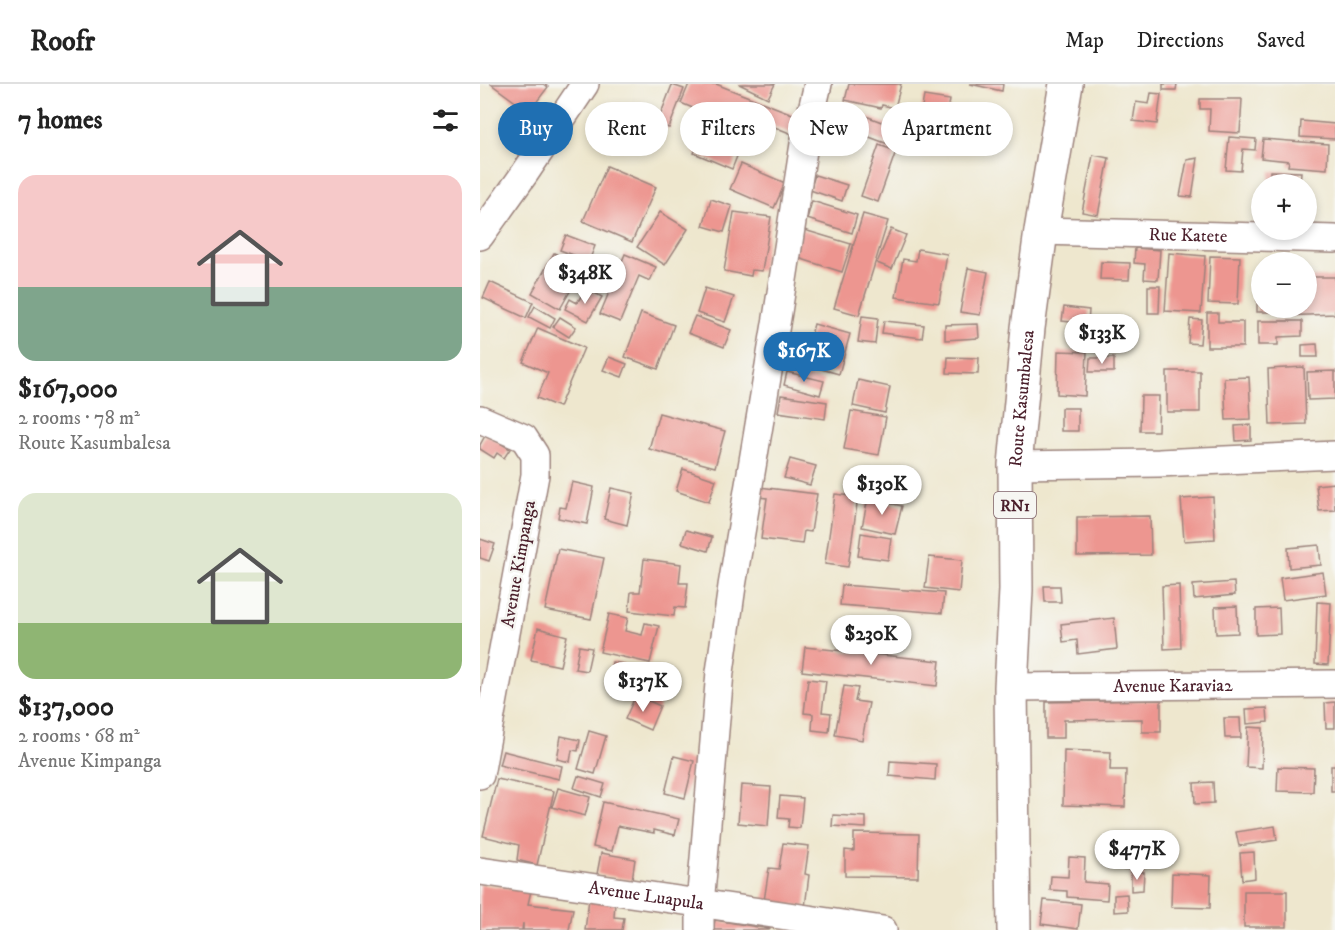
<!DOCTYPE html>
<meta charset="utf-8">
<style>
:root{--surface:#fff;--page:#f2f2f2;--text:#222;--muted:#767676;--line:#e0e0e0;--accent:#1f6fb2}
body{margin:0;font-family:"IM FELL DW Pica",serif;background:var(--page);color:var(--text);height:100vh;display:flex;flex-direction:column;font-size:22px;white-space:nowrap}
*{box-sizing:border-box;margin:0}
p{font-size:20px;color:var(--muted)}
.icon{flex:none;width:33px;height:33px;fill:none;stroke:currentColor;stroke-width:2;stroke-linecap:round;stroke-linejoin:round}
.map{position:relative;flex:1;overflow:hidden}
.sheet{display:flex;flex-direction:column;background:var(--surface);width:480px}
.sheet>*{flex:none}
.guide{position:absolute;left:18px;top:18px;width:570px;height:54px;display:flex;gap:12px}
.buttons{position:absolute;left:771px;top:90px;display:grid;gap:12px}
.buttons a{display:grid;place-items:center;width:66px;height:66px;border-radius:50%;background:var(--surface);box-shadow:0 3px 9px #0003;font-size:30px}
.price{position:absolute;translate:-50% -51px;padding:0 14px;border-radius:21px;background:#fff;color:#222;font-size:20px;line-height:39px;filter:drop-shadow(0 2px 3px #0008)}
.price::after{content:'';position:absolute;left:50%;top:36px;width:18px;height:14px;margin-left:-9px;background:inherit;clip-path:polygon(0 0,100% 0,50% 100%)}
.price.current{background:var(--accent);color:#fff}
ul{padding:0;list-style:none}
li{display:grid;align-content:center;gap:12px;height:318px;padding:0 18px}
li span{display:grid;place-items:center;height:186px;border-radius:18px;color:#555}
li>.icon{margin-inline-start:auto}
span .icon{width:108px;height:108px;fill:#fffc;stroke-width:1}
li b{font-size:26px}
h2{display:flex;justify-content:space-between;align-items:center;height:72px;padding:0 18px;font-size:26px}
.pill{padding:0 21px;border-radius:27px;background:var(--surface);box-shadow:0 3px 9px #0003;font-size:21px;line-height:54px}
.pill.current{background:var(--accent);color:#fff}
header{display:flex;align-items:center;gap:36px;box-sizing:border-box;height:84px;padding:0 30px;background:var(--surface);border-bottom:2px solid var(--line)}
header strong{font-size:28px}
nav{display:flex;gap:33px;margin-inline-start:auto;font-size:21px}
main{display:flex;flex:1;min-height:0}
.map>svg:first-child{display:block}
.building{fill:#ed9690}
.lines{fill:none;stroke-linecap:round;stroke-linejoin:round}
.street-casing{stroke:#9c837c;stroke-width:30}
.highway-casing{stroke:#9c837c;stroke-width:36}
.street{stroke:#fff;stroke-width:27}
.highway{stroke:#fff;stroke-width:33}
.labels{text-anchor:middle;stroke-width:5;stroke-linejoin:round;paint-order:stroke}
.shield{fill:#f6f6f2;stroke:#7e6067;stroke-width:1.5}
.shield-label{font-size:16px;font-weight:bold;fill:#4a1f2b}
.street-label{font-size:18px;fill:#4a1f2b;stroke:#f6f6f2}
</style>
<header>
<strong>Roofr</strong>
<nav><a>Map</a><a>Directions</a><a>Saved</a></nav>
</header>
<main>
<section class="sheet">
<h2>7 homes<svg class="icon" aria-label="filters" viewBox="0 0 24 24"><path d="M4 7h16M4 17h16"/><circle cx="9" cy="7" r="2"/><circle cx="15" cy="17" r="2"/></svg></h2>
<ul>
<li><span style="background:linear-gradient(#f6c9c9 60%,#7fa58c 0)"><svg class="icon" aria-label="home" viewBox="0 0 24 24"><path d="M3 11l9-7 9 7M6 9v11h12V9"/></svg></span><div><b>$167,000</b><p>2 rooms · 78 m²</p><p>Route Kasumbalesa</p></div></li>
<li><span style="background:linear-gradient(#dfe7d0 70%,#8fb573 0)"><svg class="icon" aria-label="home" viewBox="0 0 24 24"><path d="M3 11l9-7 9 7M6 9v11h12V9"/></svg></span><div><b>$137,000</b><p>2 rooms · 68 m²</p><p>Avenue Kimpanga</p></div></li>
</ul>
</section>
<div class="map">
<svg width="855" height="846" viewBox="0 0 855 846">
<rect width="100%" height="100%" fill="#f6f6f2"/>
<filter id="ink" filterUnits="userSpaceOnUse"><feTurbulence type="fractalNoise" baseFrequency=".0167" numOctaves="2"/><feDisplacementMap in="SourceGraphic" scale="12" xChannelSelector="R" yChannelSelector="G"/><feConvolveMatrix kernelMatrix="1 2 1 2 8 2 1 2 1" color-interpolation-filters="sRGB"/></filter>
<filter id="wash" filterUnits="userSpaceOnUse"><feTurbulence type="fractalNoise" baseFrequency=".008" numOctaves="4" result="noise"/><feDisplacementMap in="SourceGraphic" scale="24" xChannelSelector="R" yChannelSelector="G"/><feGaussianBlur stdDeviation="1.35" result="paint"/><feColorMatrix in="noise" values="0 0 0 0 0 0 0 0 0 0 0 0 0 0 0 0 0 1.4 0 .05"/><feComposite in="paint" operator="in"/></filter>
<g filter="url(#wash)">
<rect width="100%" height="100%" fill="#eee7ce"/>
<g id="blocks">
<g class="building">
<polygon points="11,0 64,0 68,3 49,28"/>
<polygon points="209,0 236,0 320,33 312,50 255,27 248,45 265,52 252,85 214,69 229,31 201,19"/>
<polygon points="259,0 295,0 288,14"/>
<polygon points="369,0 421,0 415,24 402,21 401,24 365,16"/>
<polygon points="490,0 523,0 522,7"/>
<polygon points="683,0 697,0 696,6 683,6"/>
<polygon points="192,1 204,5 189,44 177,40"/>
<polygon points="671,9 681,10 677,40 653,37 656,18 669,20"/>
<polygon points="444,12 470,16 465,43 439,38"/>
<polygon points="720,15 762,15 760,49 729,47 730,25 720,25"/>
<polygon points="362,23 428,48 421,65 355,40"/>
<polygon points="821,37 855,40 855,55 820,53"/>
<polygon points="749,53 776,55 775,66 763,65 761,87 746,86"/>
<polygon points="783,55 848,60 847,85 808,82 809,77 781,74"/>
<polygon points="399,61 416,67 398,118 381,112"/>
<polygon points="613,71 629,74 618,131 602,128"/>
<polygon points="718,74 712,113 700,112 707,76"/>
<polygon points="261,80 305,99 294,124 250,105"/>
<polygon points="127,82 176,103 152,158 103,137"/>
<polygon points="790,87 821,88 820,100 789,100"/>
<polygon points="335,91 367,101 362,117 330,106"/>
<polygon points="231,115 252,122 244,148 223,142"/>
<polygon points="332,117 377,131 372,149 327,135"/>
<polygon points="180,128 208,145 185,181 157,163"/>
<polygon points="254,128 291,133 282,187 272,186 271,192 244,187"/>
<polygon points="383,130 408,137 379,231 354,224"/>
<polygon points="321,145 371,160 362,188 312,172"/>
<polygon points="411,145 426,151 412,185 397,179"/>
<polygon points="86,151 115,162 109,177 80,166"/>
<polygon points="655,164 680,166 678,196 664,195 665,180 654,179"/>
<polygon points="438,165 467,170 459,219 416,213 423,175 436,177"/>
<polygon points="74,169 103,184 80,225 52,209"/>
<polygon points="689,169 725,172 721,229 685,227"/>
<polygon points="145,170 176,183 170,197 159,192 140,238 120,230"/>
<polygon points="730,172 760,173 758,220 728,219"/>
<polygon points="621,178 650,179 649,196 620,195"/>
<polygon points="488,184 508,188 500,231 480,228"/>
<polygon points="777,193 782,193 782,224 795,224 795,228 777,228"/>
<polygon points="826,193 855,193 855,230 801,232 801,224 826,224"/>
<polygon points="10,198 53,218 46,234 3,214"/>
<polygon points="668,202 680,202 679,229 668,229"/>
<polygon points="106,204 122,213 108,237 85,225 90,215 97,219"/>
<polygon points="225,204 254,213 245,238 217,229"/>
<polygon points="55,222 75,234 70,244 49,233"/>
<polygon points="584,223 609,226 608,240 582,237"/>
<polygon points="161,229 194,241 178,285 145,273"/>
<polygon points="727,229 738,229 738,238 763,238 763,263 727,263"/>
<polygon points="215,232 251,246 244,263 208,249"/>
<polygon points="382,232 398,234 395,260 378,258"/>
<polygon points="80,233 96,243 89,253 73,243"/>
<polygon points="710,235 722,236 720,260 708,259"/>
<polygon points="404,237 444,241 442,254 402,249"/>
<polygon points="778,237 822,237 822,252 798,253 798,261 778,261"/>
<polygon points="334,240 370,250 359,290 323,280"/>
<polygon points="498,240 499,254 465,256 465,241"/>
<polygon points="58,244 104,264 79,323 57,314 68,289 43,278"/>
<polygon points="837,260 838,273 822,273 822,261"/>
<polygon points="578,267 607,268 605,312 577,310"/>
<polygon points="129,273 147,280 142,293 123,286"/>
<polygon points="468,273 499,274 498,290 467,289"/>
<polygon points="610,274 634,274 634,288 609,288"/>
<polygon points="824,283 826,340 790,341 788,285"/>
<rect x="687" y="287" width="33" height="41"/>
<polygon points="855,287 855,315 828,316 827,288"/>
<polygon points="307,288 344,297 340,311 304,301"/>
<polygon points="769,293 771,335 746,336 744,294"/>
<polygon points="378,296 410,303 405,329 373,322"/>
<polygon points="301,311 347,318 345,335 298,328"/>
<polygon points="661,312 679,312 678,347 660,347"/>
<rect x="581" y="324" width="17" height="23"/>
<polygon points="371,327 406,333 399,371 364,365"/>
<polygon points="179,329 245,347 235,383 169,365"/>
<polygon points="771,341 771,356 756,357 755,342"/>
<polygon points="6,350 30,365 24,374 17,369 14,374 0,365 0,361"/>
<polygon points="310,375 336,382 330,401 304,394"/>
<polygon points="203,385 236,396 229,418 196,407"/>
<polygon points="92,398 114,403 107,440 78,434 80,423 86,424"/>
<polygon points="854,399 855,426 839,427 836,401"/>
<polygon points="279,403 337,410 331,448 324,447 322,460 281,455 287,414 278,413"/>
<polygon points="131,404 154,409 147,441 124,435"/>
<polygon points="355,410 378,413 368,483 345,480"/>
<polygon points="733,413 735,455 704,457 701,415"/>
<polygon points="388,414 422,422 415,450 382,443"/>
<polygon points="670,432 671,471 597,472 597,433"/>
<polygon points="206,446 232,453 228,467 202,459"/>
<polygon points="381,449 411,454 408,476 378,472"/>
<polygon points="0,455 15,460 9,477 0,474"/>
<polygon points="839,461 841,481 809,484 808,464"/>
<polygon points="78,465 124,474 111,535 65,526"/>
<polygon points="449,473 482,476 479,508 445,504"/>
<polygon points="164,475 201,480 199,499 208,499 205,524 195,523 194,532 149,527 151,508 160,508"/>
<polygon points="843,488 846,510 803,516 800,494"/>
<polygon points="754,498 755,511 714,515 713,501"/>
<polygon points="362,501 464,509 462,529 360,521"/>
<polygon points="699,501 701,564 684,565 682,502"/>
<polygon points="564,502 580,502 581,518 565,518"/>
<polygon points="837,518 851,519 848,581 835,580"/>
<polygon points="757,522 758,549 736,550 735,523"/>
<polygon points="799,524 800,550 776,551 776,525"/>
<polygon points="129,530 148,534 145,547 162,551 165,539 179,542 170,579 120,568"/>
<polygon points="634,534 637,565 598,570 597,556 583,558 581,540"/>
<polygon points="58,544 87,552 80,582 51,576"/>
<polygon points="99,562 112,564 107,587 95,585"/>
<polygon points="325,563 460,577 457,602 322,587"/>
<polygon points="132,578 144,580 139,604 127,602"/>
<polygon points="328,595 346,597 342,628 351,629 349,648 332,646 333,630 324,629"/>
<polygon points="364,602 378,604 375,617 389,619 382,656 355,651"/>
<polygon points="156,611 180,622 170,646 145,635"/>
<polygon points="681,616 681,648 662,648 662,635 584,636 584,654 566,654 566,618"/>
<polygon points="855,618 855,644 846,644 845,619"/>
<polygon points="787,624 788,638 767,640 766,625"/>
<polygon points="744,634 760,634 761,654 745,654"/>
<polygon points="768,643 783,644 782,684 766,683"/>
<polygon points="109,647 126,652 115,690 98,685"/>
<polygon points="81,652 100,656 98,667 92,666 90,678 77,675"/>
<polygon points="584,666 631,668 630,686 646,686 645,723 583,721"/>
<polygon points="23,667 82,682 79,695 19,681"/>
<polygon points="194,672 214,677 205,714 185,709"/>
<polygon points="410,677 456,680 455,696 409,692"/>
<rect x="851" y="682" width="4" height="25"/>
<polygon points="798,683 834,684 833,708 797,707"/>
<polygon points="98,692 125,700 121,713 94,704"/>
<polygon points="17,695 74,707 57,781 37,776 39,761 3,752"/>
<polygon points="733,698 734,719 715,720 714,699"/>
<polygon points="261,701 291,703 288,742 258,739"/>
<polygon points="78,704 110,713 105,732 72,723"/>
<polygon points="300,712 323,714 320,744 308,743 309,735 298,734"/>
<polygon points="123,718 199,735 195,751 174,746 174,749 138,742 132,767 113,763"/>
<polygon points="353,731 386,733 386,744 352,742"/>
<polygon points="795,742 797,756 759,762 756,748"/>
<polygon points="374,749 439,750 438,793 365,792 365,766 374,767"/>
<polygon points="303,759 329,762 325,790 329,791 325,823 284,817 289,784 299,785"/>
<polygon points="774,768 775,794 762,796 760,769"/>
<polygon points="121,769 155,775 152,796 117,790"/>
<polygon points="589,773 605,774 604,798 628,800 627,816 587,813 587,807 570,806 571,792 588,793"/>
<polygon points="643,775 663,775 662,785 642,785"/>
<polygon points="651,788 664,788 663,806 651,807"/>
<polygon points="692,789 731,791 730,824 691,823"/>
<polygon points="0,800 51,807 48,820 93,825 89,846 43,846 43,839 42,846 0,846"/>
<rect x="764" y="807" width="43" height="36"/>
<polygon points="647,810 648,827 634,828 634,811"/>
<polygon points="109,815 135,818 134,833 144,834 142,846 105,846"/>
<polygon points="564,816 601,820 598,845 561,840"/>
<polygon points="235,836 290,845 289,846 233,846"/>
</g>
</g>
</g>
<g filter="url(#ink)">
<use href="#blocks" fill-opacity="0" stroke="#9c837c" stroke-width="1.5"/>
<g class="lines">
<defs>
<g id="street">
<path id="s1" d="M 561,147 L 855,155"/>
<polyline points="0,152 45,89 105,0"/>
<polyline points="0,335 44,354 55,371 55,391 0,691"/>
<polyline points="535,381 679,379 855,371"/>
<path id="s2" d="M 531,603 L 855,600"/>
<path id="s3" d="M 0,787 L 403,846"/>
<polyline points="220,846 220,821 240,588 252,502 298,228 324,60 338,0"/>
</g>
<g id="highway">
<path id="s4" d="M 534,846 L 531,603 L 536,506 L 535,381 L 548,244 L 561,147 L 586,0"/>
</g>
</defs>
<use href="#street" class="street-casing"/>
<use href="#highway" class="highway-casing"/>
<use href="#street" class="street"/>
<use href="#highway" class="highway"/>
</g>
</g>
<g class="labels">
<rect class="shield" x="514" y="408" width="42" height="26" rx="4.5"/>
<g class="shield-label">
<text x="535" y="427">RN1</text>
</g>
<g class="street-label">
<text dy="6" stroke="none"><textPath href="#s1" startOffset="147">Rue Katete</textPath></text>
<text dy="6" stroke="none"><textPath href="#s4" startOffset="532">Route Kasumbalesa</textPath></text>
<text transform="translate(38 480) rotate(-80)" y="6">Avenue Kimpanga</text>
<text dy="6" stroke="none"><textPath href="#s2" startOffset="162">Avenue Karavia2</textPath></text>
<text dy="6" stroke="none"><textPath href="#s3" startOffset="168">Avenue Luapula</textPath></text>
</g>
</g>
</svg>
<div class="buttons">
<a>+</a>
<a>−</a>
</div>
<b class="price" style="left:105px;top:221px">$348K</b>
<b class="price" style="left:622px;top:281px">$133K</b>
<b class="price current" style="left:324px;top:299px">$167K</b>
<b class="price" style="left:402px;top:432px">$130K</b>
<b class="price" style="left:391px;top:582px">$230K</b>
<b class="price" style="left:163px;top:629px">$137K</b>
<b class="price" style="left:657px;top:797px">$477K</b>
<div class="guide">
<a class="pill current">Buy</a>
<a class="pill">Rent</a>
<a class="pill">Filters</a>
<a class="pill">New</a>
<a class="pill">Apartment</a>
</div>
</div>
</main>
